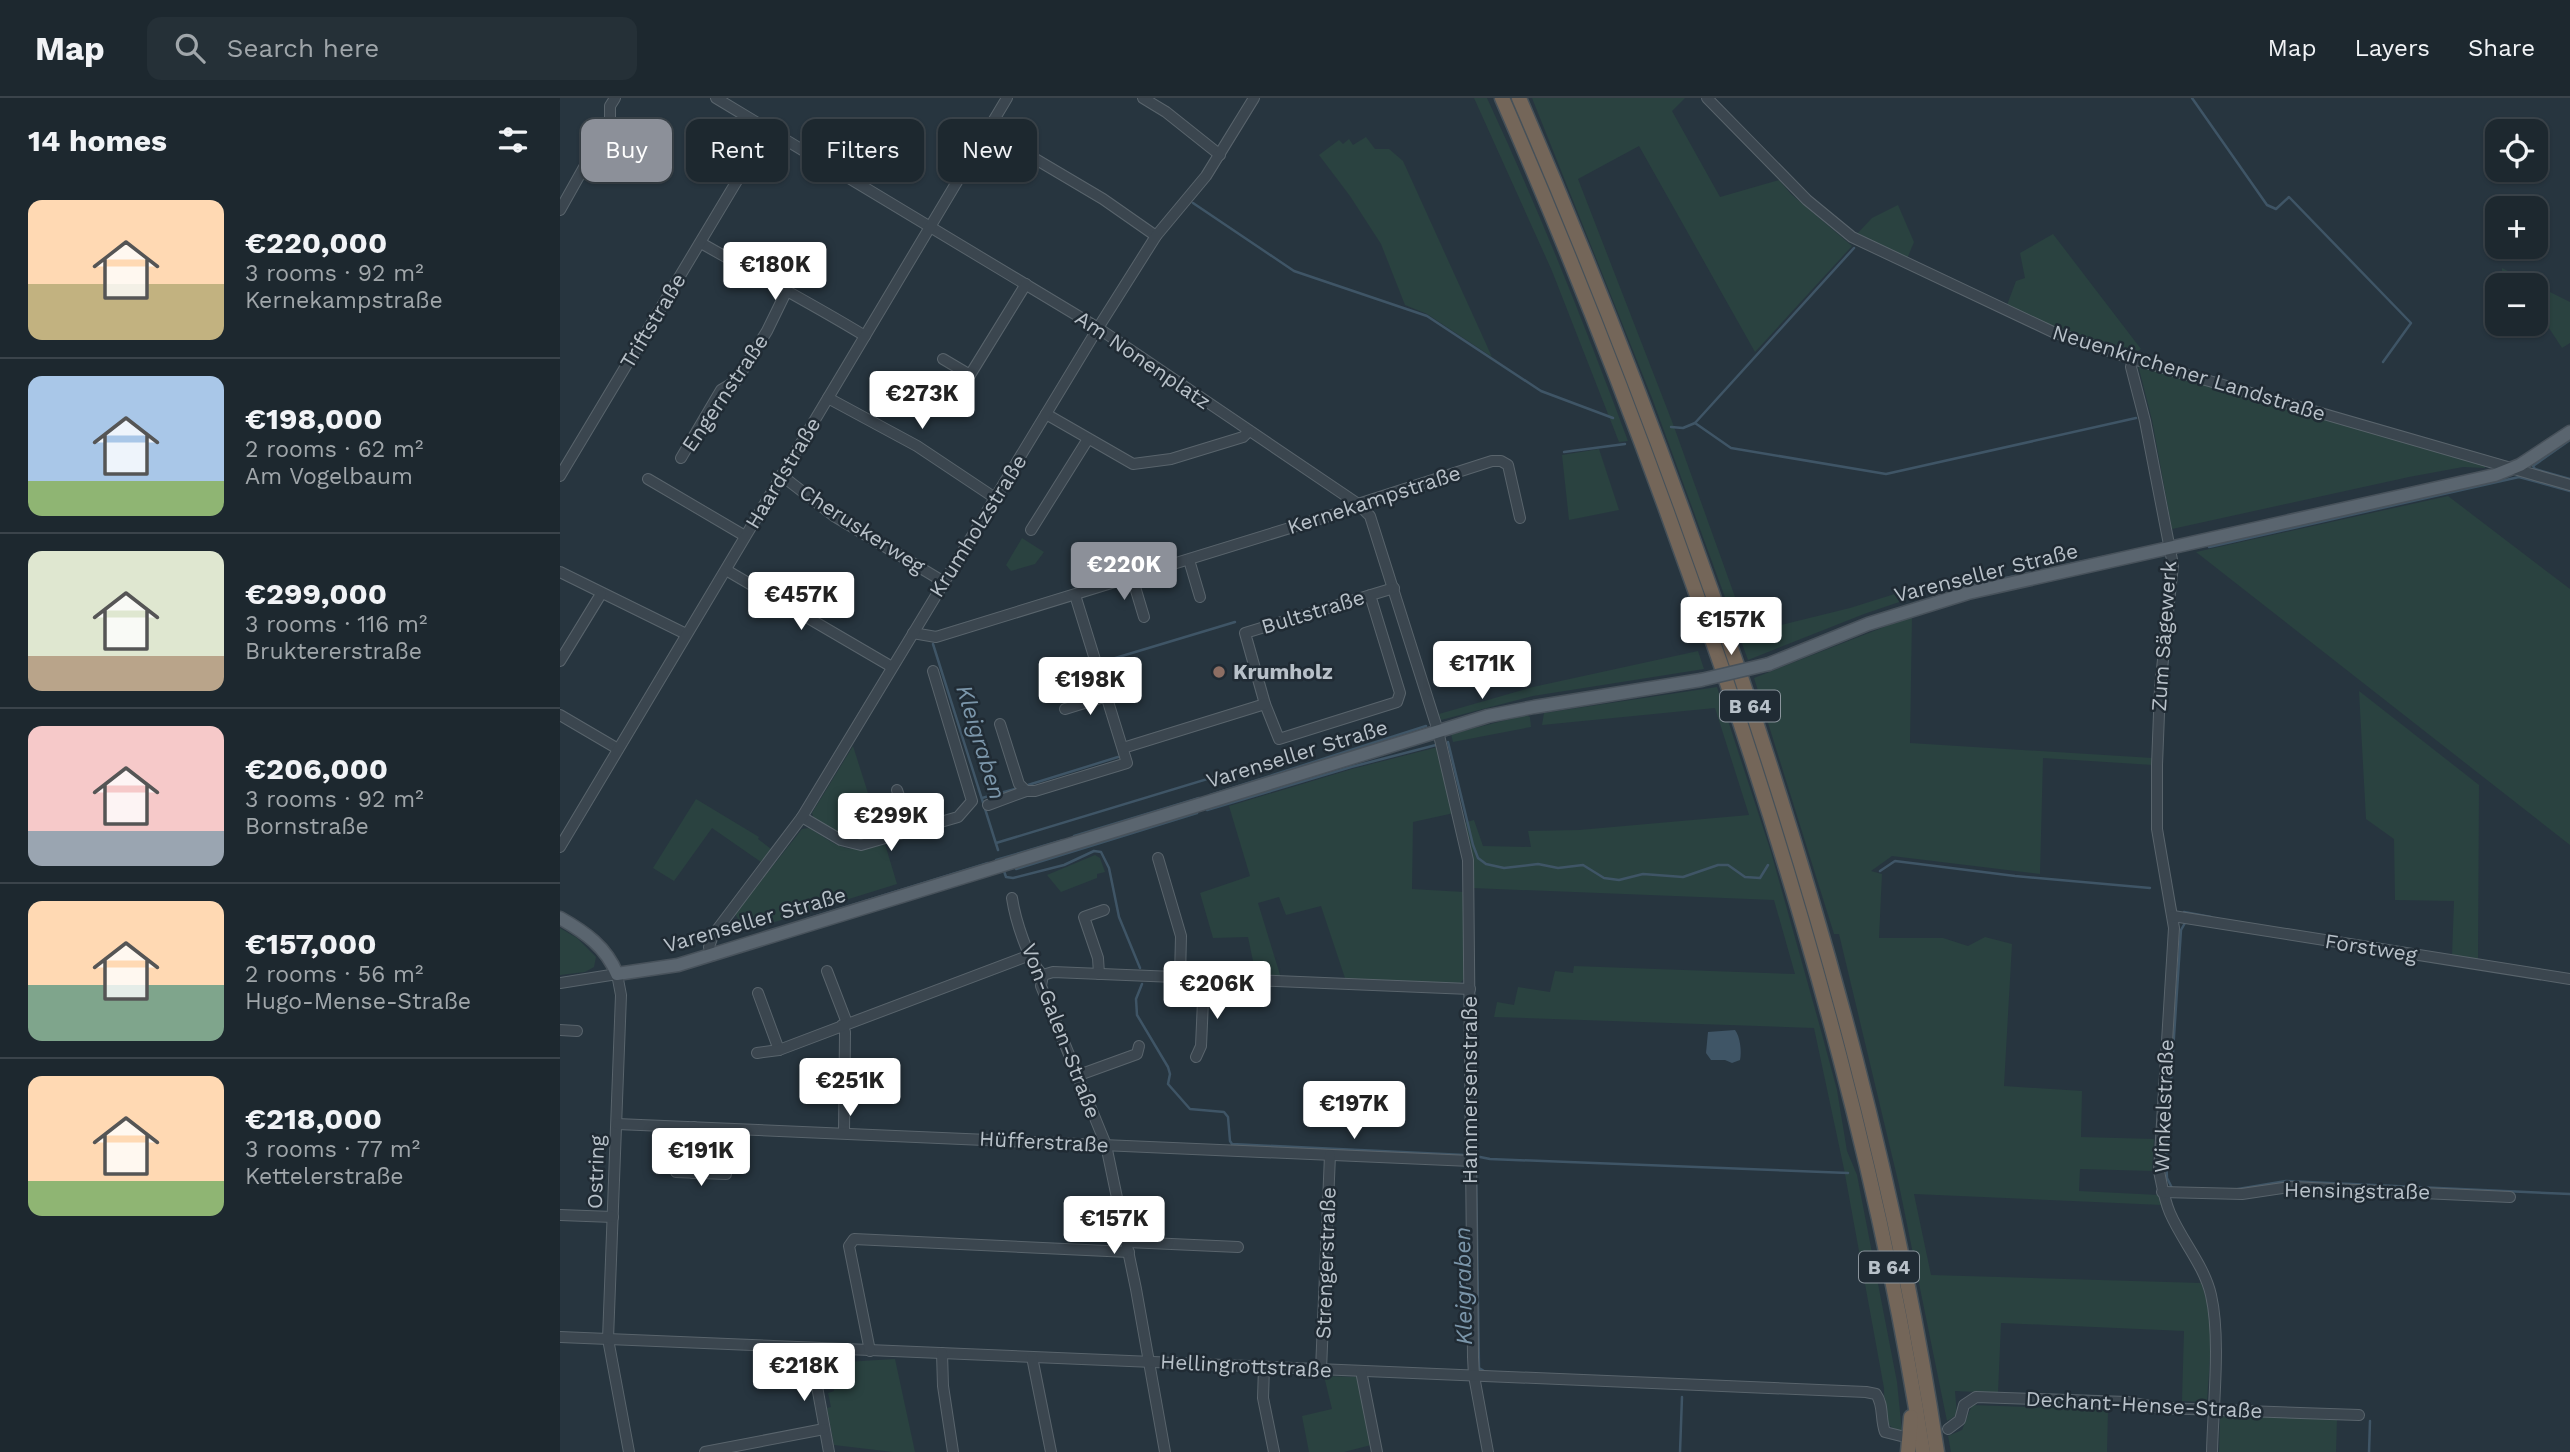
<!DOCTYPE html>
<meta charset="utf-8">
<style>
:root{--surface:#1d282f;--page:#253037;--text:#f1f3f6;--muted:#a0a6aa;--line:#3b444b;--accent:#8c9099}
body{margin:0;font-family:"Work Sans",sans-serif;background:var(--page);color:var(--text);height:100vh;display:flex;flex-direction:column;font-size:26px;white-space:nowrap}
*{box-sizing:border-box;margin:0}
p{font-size:23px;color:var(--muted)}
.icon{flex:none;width:38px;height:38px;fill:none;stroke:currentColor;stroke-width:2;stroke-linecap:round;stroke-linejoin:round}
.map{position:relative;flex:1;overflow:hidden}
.panel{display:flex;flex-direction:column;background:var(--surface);width:560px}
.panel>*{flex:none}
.guide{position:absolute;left:21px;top:21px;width:665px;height:63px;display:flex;gap:14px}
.buttons{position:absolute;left:1925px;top:21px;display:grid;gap:14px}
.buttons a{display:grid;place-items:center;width:63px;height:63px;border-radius:14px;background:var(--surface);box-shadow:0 2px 5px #0004,0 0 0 2px var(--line);font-size:35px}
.price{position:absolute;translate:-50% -60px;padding:0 16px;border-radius:7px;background:#fff;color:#222;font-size:23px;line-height:46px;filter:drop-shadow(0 2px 4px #0008)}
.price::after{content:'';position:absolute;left:50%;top:42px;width:21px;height:16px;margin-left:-10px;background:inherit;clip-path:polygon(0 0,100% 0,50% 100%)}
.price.current{background:var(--accent);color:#fff}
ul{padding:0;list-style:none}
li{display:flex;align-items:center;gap:21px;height:175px;padding:0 28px}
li+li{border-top:2px solid var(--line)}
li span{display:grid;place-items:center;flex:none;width:196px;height:140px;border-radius:14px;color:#555}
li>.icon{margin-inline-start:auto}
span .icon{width:84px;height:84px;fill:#fffc;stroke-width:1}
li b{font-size:30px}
h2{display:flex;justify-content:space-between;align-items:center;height:84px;padding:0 28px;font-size:30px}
.chip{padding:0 24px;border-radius:14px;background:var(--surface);box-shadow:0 2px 5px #0004,0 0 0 2px var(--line);font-size:24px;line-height:63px}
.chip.current{background:var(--accent);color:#fff}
header{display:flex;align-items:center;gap:42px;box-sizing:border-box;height:98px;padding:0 35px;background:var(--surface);border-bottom:2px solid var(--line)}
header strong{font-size:33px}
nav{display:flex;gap:38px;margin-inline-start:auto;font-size:24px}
.search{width:490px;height:63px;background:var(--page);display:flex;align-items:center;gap:18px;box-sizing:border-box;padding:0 24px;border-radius:14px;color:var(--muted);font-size:26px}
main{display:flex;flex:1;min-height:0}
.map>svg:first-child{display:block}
.green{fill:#2a4240}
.water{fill:#3f5566}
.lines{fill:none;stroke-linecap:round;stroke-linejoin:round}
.stream{stroke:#3f5566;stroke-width:2.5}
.minor-casing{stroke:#59646c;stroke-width:12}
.major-casing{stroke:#48525b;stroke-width:15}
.highway-casing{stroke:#465159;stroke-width:17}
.minor{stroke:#3b464f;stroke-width:10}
.major{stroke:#5a656f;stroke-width:12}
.highway{stroke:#746659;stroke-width:14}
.major-bridge-casing{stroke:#48525b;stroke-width:15;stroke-linecap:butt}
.major-bridge{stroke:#5a656f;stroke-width:12}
.education-dot{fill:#8d6e63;stroke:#202b34;stroke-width:2.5}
.labels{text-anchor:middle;stroke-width:5;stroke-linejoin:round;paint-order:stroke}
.shield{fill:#202b34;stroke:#8a949c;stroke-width:2}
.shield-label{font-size:19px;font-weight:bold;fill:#b8c1c9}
.street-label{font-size:21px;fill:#b8c1c9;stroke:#202b34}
.poi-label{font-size:21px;font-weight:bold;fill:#b8c1c9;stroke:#202b34;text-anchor:start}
.water-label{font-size:23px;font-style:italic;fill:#7b96aa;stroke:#202b34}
</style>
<header>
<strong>Map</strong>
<div class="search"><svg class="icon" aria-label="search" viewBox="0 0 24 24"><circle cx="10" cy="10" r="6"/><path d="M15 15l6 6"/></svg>Search here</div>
<nav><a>Map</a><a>Layers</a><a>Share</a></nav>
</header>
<main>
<section class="panel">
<h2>14 homes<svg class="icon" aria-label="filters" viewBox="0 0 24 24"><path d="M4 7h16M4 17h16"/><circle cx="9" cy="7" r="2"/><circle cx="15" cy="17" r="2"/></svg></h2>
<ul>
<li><span style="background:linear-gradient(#ffd9b3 60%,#c2b280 0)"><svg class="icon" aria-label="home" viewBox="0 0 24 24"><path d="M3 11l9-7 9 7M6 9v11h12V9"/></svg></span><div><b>€220,000</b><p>3 rooms · 92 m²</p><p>Kernekampstraße</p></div></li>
<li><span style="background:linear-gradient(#a9c7e8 75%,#8fb573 0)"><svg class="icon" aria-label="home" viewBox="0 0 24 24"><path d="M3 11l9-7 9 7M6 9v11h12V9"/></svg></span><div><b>€198,000</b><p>2 rooms · 62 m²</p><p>Am Vogelbaum</p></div></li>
<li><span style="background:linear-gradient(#dfe7d0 75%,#b9a48a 0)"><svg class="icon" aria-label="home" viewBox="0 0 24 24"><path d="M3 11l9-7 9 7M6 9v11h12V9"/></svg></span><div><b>€299,000</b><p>3 rooms · 116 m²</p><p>Bruktererstraße</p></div></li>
<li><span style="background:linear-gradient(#f6c9c9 75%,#9aa5b1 0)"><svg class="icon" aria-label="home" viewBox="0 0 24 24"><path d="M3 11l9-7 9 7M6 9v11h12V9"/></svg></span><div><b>€206,000</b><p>3 rooms · 92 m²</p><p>Bornstraße</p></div></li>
<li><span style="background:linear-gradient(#ffd9b3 60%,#7fa58c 0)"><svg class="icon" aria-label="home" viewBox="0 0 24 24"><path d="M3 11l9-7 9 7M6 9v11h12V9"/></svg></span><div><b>€157,000</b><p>2 rooms · 56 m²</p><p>Hugo-Mense-Straße</p></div></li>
<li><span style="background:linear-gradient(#ffd9b3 75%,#8fb573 0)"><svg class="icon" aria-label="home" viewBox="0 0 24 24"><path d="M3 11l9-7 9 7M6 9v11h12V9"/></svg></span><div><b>€218,000</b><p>3 rooms · 77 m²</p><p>Kettelerstraße</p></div></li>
</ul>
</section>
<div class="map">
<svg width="2010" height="1354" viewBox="0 0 2010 1354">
<rect width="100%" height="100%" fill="#27353f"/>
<g class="green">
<path d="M 914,0 L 927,0 C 979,112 1025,227 1068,343 L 1059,344 L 992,173 Z"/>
<polygon points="972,0 1125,0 1112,13 1160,99 1219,82 1231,96 1292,148 1195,254 1079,48 1018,81 1113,326 1188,535 1290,510 1357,489 1360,497 1304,516 1188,562 1092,300"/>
<polygon points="806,39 815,51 829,51 843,63 932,259 867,216 845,207 821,146 790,98 759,57 779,42 783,46 789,41 793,47"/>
<polygon points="1338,107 1354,144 1347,161 1297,136 1312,120"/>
<polygon points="1493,136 1581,251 1578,253 1494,230 1447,207 1456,183 1465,180 1460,155"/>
<polygon points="1942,170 2010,204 2010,245 2002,250 1976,210 1976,187 1942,187"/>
<polygon points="1578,267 1925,367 1925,370 1903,369 1849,379 1612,431 1592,322"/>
<polygon points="1039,351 1059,412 1009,422 1002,357"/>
<polygon points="1888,398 2010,491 2010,747 1636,454"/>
<polygon points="462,440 484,454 475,466 451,473 446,467"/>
<path d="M 1352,518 L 1350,645 L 1593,660 L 1593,667 L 1483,660 L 1480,776 L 1332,758 L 1311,773 L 1322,776 L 1319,840 L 1383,840 L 1408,848 L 1425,839 L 1452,846 L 1444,988 L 1522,993 L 1521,1039 L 1594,1041 L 1592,1073 L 1520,1071 L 1519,1093 L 1599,1097 L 1602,1107 L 1354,1096 L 1371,1177 L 1641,1185 C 1656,1221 1649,1266 1647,1304 L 1622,1303 L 1624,1233 L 1441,1225 L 1438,1295 L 1395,1293 L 1397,1317 L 1387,1323 L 1339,1087 L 1279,836 L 1274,836 L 1194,580 Z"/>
<polygon points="1138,553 1144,571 973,598 881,622 879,616 973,589"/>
<path d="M 1157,589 L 1211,754 L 1260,929 L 1277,992 L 1287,1053 L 1297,1077 L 1337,1284 L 1342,1334 C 1318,1326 1325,1312 1324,1290 L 1284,1071 L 1254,930 L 934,919 L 937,904 L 954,907 L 958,889 L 990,894 L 995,873 L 1013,875 L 1014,868 L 1235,876 L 1214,802 L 912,790 L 903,725 L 914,722 L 923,748 L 971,749 L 968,733 L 1019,732 L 1189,717 L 1155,610 L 982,627 L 984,615 Z"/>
<polygon points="1799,593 1919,687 1918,862 1892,858 1894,803 1835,802 1834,741 1806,721"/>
<polygon points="966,617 970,619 971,629 893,644 891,636"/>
<path d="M 293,648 L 321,736 C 291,744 280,736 254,721 L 252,715 Z"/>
<polygon points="878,649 894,715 853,724 852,791 904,794 904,881 900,885 786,883 761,808 726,817 719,799 698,805 721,880 693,879 693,863 688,839 653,840 640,795 690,778 669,708 792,671"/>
<polygon points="136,701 199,739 198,741 211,751 201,764 152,730 114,783 93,770"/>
<path d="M 249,730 C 281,750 287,757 325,746 L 337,786 L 186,833 L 175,816 L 242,731 Z"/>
<polygon points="535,757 540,760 545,774 537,776 537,780 501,794 487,777"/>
<polygon points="0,830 17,840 36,859 34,869 25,874 0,877"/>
<polygon points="335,1261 355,1354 333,1354 274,1347 267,1310 271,1309 268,1295 274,1293 268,1265"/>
<polygon points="764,1278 798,1279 811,1347 784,1354 749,1354 742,1318 772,1311"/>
<polygon points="1412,1307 1548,1312 1547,1354 1391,1354 1388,1338 1402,1332"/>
<polygon points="1664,1317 1777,1321 1776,1354 1659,1354 1660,1321"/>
</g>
<path class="water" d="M 1175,932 C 1180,938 1182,954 1180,962 L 1172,965 L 1165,962 L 1151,962 L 1146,955 L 1148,934 Z"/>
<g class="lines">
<g class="stream">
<polyline points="1632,0 1707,107 1716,111 1729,99 1851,225 1823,264"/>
<polyline points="633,105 734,173 867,218 981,293 1053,320"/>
<polyline points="1135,325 1171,350 1326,376 1576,320"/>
<polyline points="1111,329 1123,330 1135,325 1294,150"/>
<polyline points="2010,342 1973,368 1975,371 2010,381"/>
<polyline points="1004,354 1065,346"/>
<polyline points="1649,449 1959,379 2010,393"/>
<polyline points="1493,470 1547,458"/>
<polyline points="1426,484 1479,473"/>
<polyline points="1389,492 1419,485"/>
<polyline points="373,546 438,752"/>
<polyline points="542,564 675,524"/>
<polyline points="888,644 913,747 918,760 926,766 944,770 978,766 998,770 1023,767 1044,780 1059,782 1083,776 1123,779 1158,767 1168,767 1185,779 1200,780 1208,767"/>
<polyline points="468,687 558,659"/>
<polyline points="650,697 866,628"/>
<polyline points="422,700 455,691"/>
<polyline points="647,712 791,669 876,647"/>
<polyline points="514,738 639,700"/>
<polyline points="436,745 720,659"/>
<polyline points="436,762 503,742"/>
<polyline points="456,771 637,715"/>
<polyline points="444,773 446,779 453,780 504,767 534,753 541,754 549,770 559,819 580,870"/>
<polyline points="1320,773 1335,763 1455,778 1590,790"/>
<polyline points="1624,814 1651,819"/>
<polyline points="247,821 428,765"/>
<polyline points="582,886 576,901 577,917 608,969 610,976 608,986 630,1011 664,1014 668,1019 670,1043 672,1046 905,1057"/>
<polyline points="915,1058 930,1061 1288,1075"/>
<polyline points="916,1073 919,1270 924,1273"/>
<polyline points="1612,1090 1607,1080 1606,1060 1621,832 1625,825"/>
<polyline points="1678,1091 1726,1083 2010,1096"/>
<polyline points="1120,1354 1122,1299"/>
<polyline points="1809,1354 1810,1323"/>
</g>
<defs>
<g id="minor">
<polyline points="156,0 538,230 798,406 810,418 878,633 908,762 913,1259 914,1278 928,1354"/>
<polyline points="583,0 606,14 660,57"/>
<polyline points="1147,0 1247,102 1292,139 1493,234 1573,261 2010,387"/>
<polyline points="428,33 543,101 596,138"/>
<polyline points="0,112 50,23 50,8 55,0"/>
<path d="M 141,145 C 195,176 251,205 305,238"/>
<polyline points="383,261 410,277 466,186"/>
<path d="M 1573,261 L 1571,269 L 1585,323 L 1613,467 L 1600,590 L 1597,667 L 1597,731 L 1614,830 L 1599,1073 C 1602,1088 1604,1101 1610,1115 C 1622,1143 1644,1167 1651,1197 C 1661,1241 1653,1308 1652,1354"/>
<polyline points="268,300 357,348 435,400"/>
<polyline points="486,316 573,366 611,361 683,339 689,333"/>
<polyline points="121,360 161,292 176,283 207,233 227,192"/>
<polyline points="221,377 274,418 384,484"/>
<polyline points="0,378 208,31"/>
<polyline points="88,381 185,438"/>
<polyline points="471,432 528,341"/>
<polyline points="629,462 640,499"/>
<polyline points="166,472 332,569"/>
<polyline points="0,474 126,536"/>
<polyline points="572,479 584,519"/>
<polyline points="810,497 840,595 837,604 719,641 705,606 685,535 834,490"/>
<polyline points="353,535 376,539 785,413 798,406 932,363 941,363 948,367 960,420"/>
<polyline points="0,563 41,496"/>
<polyline points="505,611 547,598"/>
<polyline points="0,617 58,651"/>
<polyline points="440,626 459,686 466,693 475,693 567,665 515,497"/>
<polyline points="563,650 705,606"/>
<polyline points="337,692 351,734"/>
<polyline points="428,707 466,693"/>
<polyline points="242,719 281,742 301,747 398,719 412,703 373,573"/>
<polyline points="0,749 447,0"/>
<polyline points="598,760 621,838 620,879"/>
<path d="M 452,800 C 455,820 468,864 483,877 L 481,888 L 546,1047 L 576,1191 L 605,1354"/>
<polyline points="1613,818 2010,881"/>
<polyline points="151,858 149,849 153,837 242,719 538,230 596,138 646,78 694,0"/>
<polyline points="267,873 287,925"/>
<polyline points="539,876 538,860 524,819 544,812"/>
<polyline points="483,877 493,874 910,891"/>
<polyline points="0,885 57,876 61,897 48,1241 69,1354"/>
<polyline points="198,895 219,952"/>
<polyline points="282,927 285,934 284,1035"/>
<polyline points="0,932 17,933"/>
<polyline points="197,955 219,952 470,857"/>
<polyline points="636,959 641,948 644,880"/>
<polyline points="519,977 577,956 579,948"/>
<polyline points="57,1026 911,1063"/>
<polyline points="116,1074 166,1076"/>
<polyline points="133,1075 134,1029"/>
<polyline points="1602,1094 1682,1096 1730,1089 1950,1099"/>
<polyline points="0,1117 53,1119"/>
<polyline points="567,1144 678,1149"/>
<path d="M 0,1239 L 1306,1294 L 1316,1296 C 1324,1307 1320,1321 1325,1334 L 1341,1338"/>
<polyline points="250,1250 269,1354"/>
<polyline points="310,1253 289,1148 294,1141 569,1154"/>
<polyline points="382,1255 383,1288 393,1354"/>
<polyline points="472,1259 491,1354"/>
<polyline points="704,1269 703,1300 714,1354"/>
<polyline points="761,1272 770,1057"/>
<polyline points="801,1273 817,1354"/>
<polyline points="1388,1331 1400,1322 1404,1307 1416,1299 1567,1304 1601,1310 1658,1312 1799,1317"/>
<polyline points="145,1354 264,1331"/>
</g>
<g id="major">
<polyline points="1209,566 1308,526 1408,495 1935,377 1960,367 2010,334"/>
<path d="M 0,820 C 25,834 46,849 57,876 L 118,867 L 928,618 L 974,609 L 1141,582"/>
</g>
<g id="highway">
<path d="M 942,0 C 1024,188 1097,379 1163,573 C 1249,828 1322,1088 1363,1354"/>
<path d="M 959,0 C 1040,188 1113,379 1179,573 C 1265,828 1337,1088 1377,1354"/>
<polyline points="1348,1354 1351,1319"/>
</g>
</defs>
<use href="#minor" class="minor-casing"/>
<use href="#major" class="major-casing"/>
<use href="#highway" class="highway-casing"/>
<use href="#minor" class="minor"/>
<use href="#major" class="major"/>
<use href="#highway" class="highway"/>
<defs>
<polyline id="major-bridge" points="1141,582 1209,566"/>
</defs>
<use href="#major-bridge" class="major-bridge-casing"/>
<use href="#major-bridge" class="major-bridge"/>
</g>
<circle class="education-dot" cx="659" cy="574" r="7"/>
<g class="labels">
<g class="shield">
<rect x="1160" y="592.5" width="60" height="31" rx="5"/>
<rect x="1299" y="1153.5" width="60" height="31" rx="5"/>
</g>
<g class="shield-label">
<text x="1190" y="615">B 64</text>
<text x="1329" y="1176">B 64</text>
</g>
<g class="street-label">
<text transform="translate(93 223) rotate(-59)" y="7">Triftstraße</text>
<text transform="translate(583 262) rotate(34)" y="7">Am Nonenplatz</text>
<text transform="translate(1629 275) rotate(17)" y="7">Neuenkirchener Landstraße</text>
<text transform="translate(165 295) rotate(-56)" y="7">Engernstraße</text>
<text transform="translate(223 375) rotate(-59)" y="7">Haardstraße</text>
<text transform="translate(814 402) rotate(-18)" y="7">Kernekampstraße</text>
<text transform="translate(418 428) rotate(-58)" y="7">Krumholzstraße</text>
<text transform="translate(302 431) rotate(33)" y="7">Cheruskerweg</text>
<text transform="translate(1426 475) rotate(-14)" y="7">Varenseller Straße</text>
<text transform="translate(753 514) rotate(-17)" y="7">Bultstraße</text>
<text transform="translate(1604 538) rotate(-86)" y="7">Zum Sägewerk</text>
<text transform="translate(737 656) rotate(-17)" y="7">Varenseller Straße</text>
<text transform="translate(195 822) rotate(-16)" y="7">Varenseller Straße</text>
<text transform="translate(1811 850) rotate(9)" y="7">Forstweg</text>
<text transform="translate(501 933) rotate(69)" y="7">Von-Galen-Straße</text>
<text transform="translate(910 992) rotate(-90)" y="7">Hammersenstraße</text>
<text transform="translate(1604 1008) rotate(-88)" y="7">Winkelstraße</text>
<text transform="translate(484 1044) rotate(3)" y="7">Hüfferstraße</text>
<text transform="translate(36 1074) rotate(-88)" y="7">Ostring</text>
<text transform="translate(1797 1093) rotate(1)" y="7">Hensingstraße</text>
<text transform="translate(766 1165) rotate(-88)" y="7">Strengerstraße</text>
<text transform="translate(686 1268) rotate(3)" y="7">Hellingrottstraße</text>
<text transform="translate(1584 1307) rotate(3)" y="7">Dechant-Hense-Straße</text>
</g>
<g class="poi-label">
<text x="673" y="581">Krumholz</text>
</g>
<g class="water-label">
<text transform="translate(421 644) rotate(73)" y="8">Kleigraben</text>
<text transform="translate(903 1188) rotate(-91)" y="8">Kleigraben</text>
</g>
</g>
</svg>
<div class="buttons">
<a><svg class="icon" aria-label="locate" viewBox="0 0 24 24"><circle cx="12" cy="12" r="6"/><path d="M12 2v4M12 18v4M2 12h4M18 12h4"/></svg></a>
<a>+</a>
<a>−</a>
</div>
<b class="price" style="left:215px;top:204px">€180K</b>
<b class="price" style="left:362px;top:333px">€273K</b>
<b class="price current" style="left:564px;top:504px">€220K</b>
<b class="price" style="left:241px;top:534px">€457K</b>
<b class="price" style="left:1171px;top:559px">€157K</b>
<b class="price" style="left:922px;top:603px">€171K</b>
<b class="price" style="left:530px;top:619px">€198K</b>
<b class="price" style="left:331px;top:755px">€299K</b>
<b class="price" style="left:657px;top:923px">€206K</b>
<b class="price" style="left:290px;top:1020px">€251K</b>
<b class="price" style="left:794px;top:1043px">€197K</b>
<b class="price" style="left:141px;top:1090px">€191K</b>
<b class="price" style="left:554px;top:1158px">€157K</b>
<b class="price" style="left:244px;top:1305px">€218K</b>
<div class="guide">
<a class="chip current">Buy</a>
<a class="chip">Rent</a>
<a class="chip">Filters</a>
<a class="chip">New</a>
</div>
</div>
</main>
